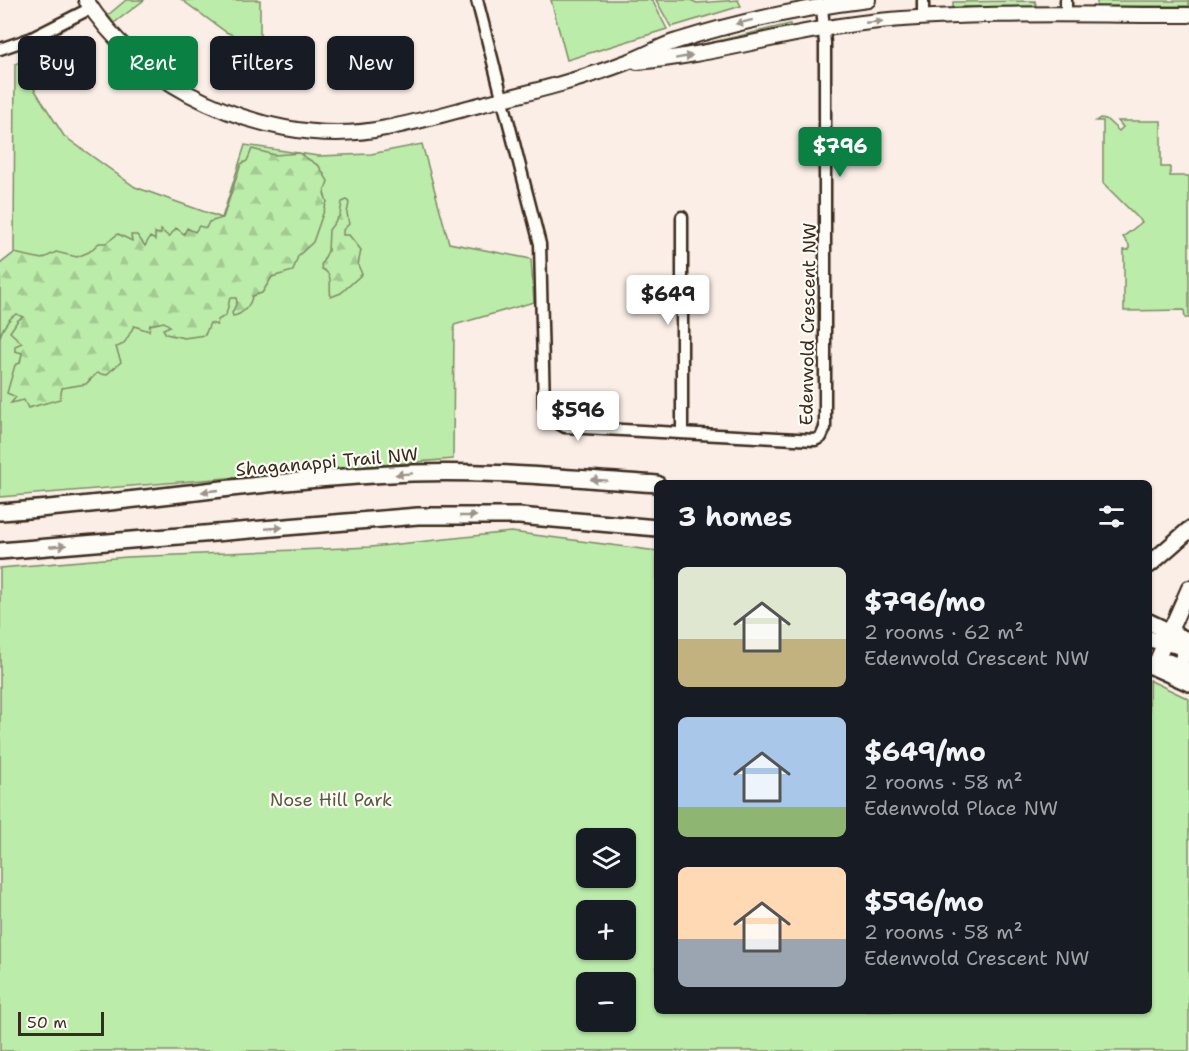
<!DOCTYPE html>
<meta charset="utf-8">
<style>
:root{--surface:#171b24;--page:#242831;--text:#f1f3f6;--muted:#9ea1a6;--accent:#0b8043}
body{margin:0;font-family:"Shantell Sans",sans-serif;background:var(--page);color:var(--text);height:100vh;display:flex;flex-direction:column;font-size:22px;white-space:nowrap}
*{box-sizing:border-box;margin:0}
p{font-size:20px;color:var(--muted)}
.icon{flex:none;width:33px;height:33px;fill:none;stroke:currentColor;stroke-width:2;stroke-linecap:round;stroke-linejoin:round}
.map{position:relative;flex:1;overflow:hidden}
.drawer{position:absolute;left:654px;top:480px;width:498px;height:534px;display:flex;flex-direction:column;background:var(--surface);border-radius:9px;box-shadow:0 2px 4px #0004}
.drawer>*{flex:none}
.guide{position:absolute;left:18px;top:36px;width:546px;height:54px;display:flex;gap:12px}
.controls{position:absolute;left:576px;top:828px;display:grid;gap:12px}
.controls a{display:grid;place-items:center;width:60px;height:60px;border-radius:9px;background:var(--surface);box-shadow:0 2px 4px #0004;font-size:30px}
.scale{position:absolute;left:18px;bottom:15px;width:86px;box-sizing:border-box;padding-left:6px;border:3px solid #3b2a1e;border-top:0;font-size:16px;line-height:21px;white-space:nowrap;color:#3b2a1e;-webkit-text-stroke:4px #fdfcf7;paint-order:stroke}
.price{position:absolute;translate:-50% -51px;padding:0 14px;border-radius:6px;background:#fff;color:#222;font-size:20px;line-height:39px;filter:drop-shadow(0 2px 3px #0008)}
.price::after{content:'';position:absolute;left:50%;top:36px;width:18px;height:14px;margin-left:-9px;background:inherit;clip-path:polygon(0 0,100% 0,50% 100%)}
.price.on{background:var(--accent);color:#fff}
ul{padding:0;list-style:none}
li{display:flex;align-items:center;gap:18px;height:150px;padding:0 24px}
li span{display:grid;place-items:center;flex:none;width:168px;height:120px;border-radius:9px;color:#555}
li>.icon{margin-inline-start:auto}
span .icon{width:72px;height:72px;fill:#fffc;stroke-width:1}
li b{font-size:26px}
h2{display:flex;justify-content:space-between;align-items:center;height:72px;padding:0 24px;font-size:26px}
.chip{padding:0 21px;border-radius:9px;background:var(--surface);box-shadow:0 2px 4px #0004;font-size:21px;line-height:54px}
.chip.on{background:var(--accent);color:#fff}
.map>svg:first-child{display:block}
.green{fill:#bcecaa;stroke:#7c8b64;stroke-width:1.5;fill-rule:evenodd}
.forest{fill:url(#forest-firs);stroke:#7c8b64;stroke-width:1.5}
.lines{fill:none;stroke-linecap:round;stroke-linejoin:round}
.street-casing{stroke:#3b2a1e;stroke-width:15}
.secondary-casing{stroke:#3b2a1e;stroke-width:18}
.primary-casing{stroke:#3b2a1e;stroke-width:20}
.street{stroke:#fdfcf7;stroke-width:10}
.secondary{stroke:#fdfcf7;stroke-width:14}
.primary{stroke:#fdfcf7;stroke-width:15}
.oneway{fill:#9c938a}
.labels{text-anchor:middle;stroke-width:4.5;stroke-linejoin:round;paint-order:stroke}
.street-label{font-size:18px;fill:#3b2a1e;stroke:#fdfcf7}
.park-label{font-size:18px;fill:#5b5a41;stroke:#fdfcf7}
</style>
<div class="map">
<svg width="1189" height="1051" viewBox="0 0 1189 1051">
<defs>
<pattern id="forest-firs" width="22" height="20" patternUnits="userSpaceOnUse" patternTransform="scale(1.5)"><rect width="22" height="20" fill="#bcecaa"/><path d="M5 1l3.5 6h-7zM16 11l3.5 6h-7z" fill="#a2cb92"/></pattern>
</defs>
<rect width="100%" height="100%" fill="#faeee7"/>
<filter id="ink" filterUnits="userSpaceOnUse"><feTurbulence type="fractalNoise" baseFrequency=".0167" numOctaves="2"/><feDisplacementMap in="SourceGraphic" scale="12" xChannelSelector="R" yChannelSelector="G"/><feConvolveMatrix kernelMatrix="1 2 1 2 8 2 1 2 1" color-interpolation-filters="sRGB"/></filter>
<g filter="url(#ink)">
<g class="green">
<polygon points="126,0 144,0 114,23 108,15"/>
<polygon points="182,0 260,0 260,47 226,32"/>
<polygon points="551,0 652,0 667,29 567,60"/>
<polygon points="656,0 690,0 697,3 738,0 741,6 671,27"/>
<polygon points="1035,1 1036,6 953,7 953,2"/>
<rect x="1097" y="1" width="92" height="5"/>
<polygon points="790,24 790,29 687,50 687,48"/>
<polygon points="30,58 31,84 64,136 135,187 222,218 245,145 318,156 371,154 422,144 449,243 531,259 534,302 454,325 453,459 0,497 0,264 14,253 15,64"/>
<polygon points="1100,118 1106,119 1119,131 1123,127 1118,121 1161,121 1161,167 1170,167 1170,176 1189,176 1189,318 1185,318 1184,310 1124,311 1124,250 1129,250 1129,245 1123,237 1142,222 1103,183 1103,121 1096,121"/>
<path d="M 511,532 L 657,551 L 657,1011 L 1149,1011 L 1149,680 L 1189,699 L 1189,1051 L 0,1051 L 0,568 L 127,557 L 371,547 ZM 586,838 L 626,838 L 626,878 L 586,878 ZM 626,910 L 626,950 L 586,950 L 586,910 ZM 586,982 L 626,982 L 626,1022 L 586,1022 Z"/>
</g>
<g class="forest">
<path d="M 252,149 L 275,155 L 299,153 L 319,166 L 328,181 L 324,193 L 327,202 L 313,242 L 298,256 L 293,271 L 272,277 L 262,293 L 252,296 C 251,305 242,315 233,316 L 232,313 L 237,302 L 236,298 L 230,298 L 226,315 L 218,320 L 217,325 L 210,323 L 205,335 L 184,338 L 166,334 L 163,329 L 170,326 L 164,322 L 150,325 L 149,331 L 134,326 C 129,333 127,345 116,347 L 121,362 L 106,375 L 97,373 L 86,384 L 62,388 L 60,399 L 28,408 L 24,400 L 11,403 L 16,397 L 7,393 L 15,365 L 20,363 L 22,353 L 15,351 L 15,346 L 22,343 L 10,332 L 18,320 L 23,317 L 17,314 C 10,316 1,330 0,338 L 0,264 L 14,253 L 42,259 L 56,252 L 77,257 L 89,252 L 99,243 L 106,243 L 118,234 L 132,241 L 131,235 L 137,235 L 145,246 L 150,237 L 155,240 L 155,233 L 161,234 L 161,230 L 169,237 L 176,228 L 184,234 L 187,228 L 195,232 L 199,226 L 206,228 L 209,222 L 223,218 L 241,164 L 247,161 Z"/>
<path d="M 347,200 L 349,203 L 347,213 L 349,224 L 343,230 L 343,235 L 349,235 L 361,250 L 358,265 L 362,274 L 341,293 L 331,297 C 328,286 335,275 322,269 L 321,265 L 328,251 L 329,230 L 340,215 L 342,202 Z"/>
</g>
<g class="lines">
<defs>
<g id="street">
<polyline points="477,0 540,244 544,406 549,418 565,427 815,440 821,437 825,428 825,44 822,6"/>
<polyline points="1066,15 1066,0"/>
<polyline points="923,18 923,0"/>
<polyline points="0,49 32,38 91,8"/>
<polyline points="682,217 682,433"/>
</g>
<g id="secondary">
<path d="M 86,0 C 110,38 149,73 189,94 C 248,125 319,142 386,128 C 419,122 451,112 483,104 C 531,92 581,80 627,62 C 644,56 660,46 677,41 C 739,21 803,8 868,0"/>
<path d="M 637,62 C 716,55 792,30 870,22 C 976,11 1083,15 1189,15"/>
<polyline points="1154,667 1189,588"/>
<polyline points="1174,676 1189,644"/>
</g>
<g id="primary">
<path d="M 0,512 C 137,503 274,478 412,473 C 494,470 576,479 657,484"/>
<polyline points="0,551 418,516 519,516 657,528"/>
<polyline points="1149,565 1189,530"/>
<polyline points="1149,622 1189,641"/>
<polyline points="1149,639 1180,646 1189,642"/>
<polyline points="1149,665 1189,683"/>
<polyline points="1157,666 1168,662 1189,671"/>
</g>
</defs>
<use href="#street" class="street-casing"/>
<use href="#secondary" class="secondary-casing"/>
<use href="#primary" class="primary-casing"/>
<use href="#street" class="street"/>
<use href="#secondary" class="secondary"/>
<use href="#primary" class="primary"/>
</g>
<defs><path id="oneway-solid" d="M-6-.8H1V-3.2L6.5 0L1 3.2V.8H-6Z" transform="scale(1.5)"/></defs>
<g class="oneway">
<use href="#oneway-solid" transform="translate(744 22) rotate(166)"/>
<use href="#oneway-solid" transform="translate(874 22) rotate(-5)"/>
<use href="#oneway-solid" transform="translate(684 57) rotate(-10)"/>
<use href="#oneway-solid" transform="translate(404 474) rotate(176)"/>
<use href="#oneway-solid" transform="translate(599 480) rotate(-176)"/>
<use href="#oneway-solid" transform="translate(210 491) rotate(174)"/>
<use href="#oneway-solid" transform="translate(468 516)"/>
<use href="#oneway-solid" transform="translate(274 528) rotate(-5)"/>
<use href="#oneway-solid" transform="translate(58 546) rotate(-5)"/>
</g>
</g>
<g class="labels">
<g class="street-label">
<text transform="translate(808 324) rotate(-89)" y="6">Edenwold Crescent NW</text>
<text transform="translate(327 462) rotate(-5)" y="6">Shaganappi Trail NW</text>
</g>
<g class="park-label">
<text x="331" y="806">Nose Hill Park</text>
</g>
</g>
</svg>
<div class="controls">
<a><svg class="icon" aria-label="layers" viewBox="0 0 24 24"><path d="M12 4l9 5-9 5-9-5zM3 14l9 5 9-5"/></svg></a>
<a>+</a>
<a>−</a>
</div>
<div class="scale">50 m</div>
<b class="price on" style="left:840px;top:178px">$796</b>
<b class="price" style="left:668px;top:326px">$649</b>
<b class="price" style="left:578px;top:442px">$596</b>
<div class="guide">
<a class="chip">Buy</a>
<a class="chip on">Rent</a>
<a class="chip">Filters</a>
<a class="chip">New</a>
</div>
<section class="drawer">
<h2>3 homes<svg class="icon" aria-label="filters" viewBox="0 0 24 24"><path d="M4 7h16M4 17h16"/><circle cx="9" cy="7" r="2"/><circle cx="15" cy="17" r="2"/></svg></h2>
<ul>
<li><span style="background:linear-gradient(#dfe7d0 60%,#c2b280 0)"><svg class="icon" aria-label="home" viewBox="0 0 24 24"><path d="M3 11l9-7 9 7M6 9v11h12V9"/></svg></span><div><b>$796/mo</b><p>2 rooms · 62 m²</p><p>Edenwold Crescent NW</p></div></li>
<li><span style="background:linear-gradient(#a9c7e8 75%,#8fb573 0)"><svg class="icon" aria-label="home" viewBox="0 0 24 24"><path d="M3 11l9-7 9 7M6 9v11h12V9"/></svg></span><div><b>$649/mo</b><p>2 rooms · 58 m²</p><p>Edenwold Place NW</p></div></li>
<li><span style="background:linear-gradient(#ffd9b3 60%,#9aa5b1 0)"><svg class="icon" aria-label="home" viewBox="0 0 24 24"><path d="M3 11l9-7 9 7M6 9v11h12V9"/></svg></span><div><b>$596/mo</b><p>2 rooms · 58 m²</p><p>Edenwold Crescent NW</p></div></li>
</ul>
</section>
</div>
